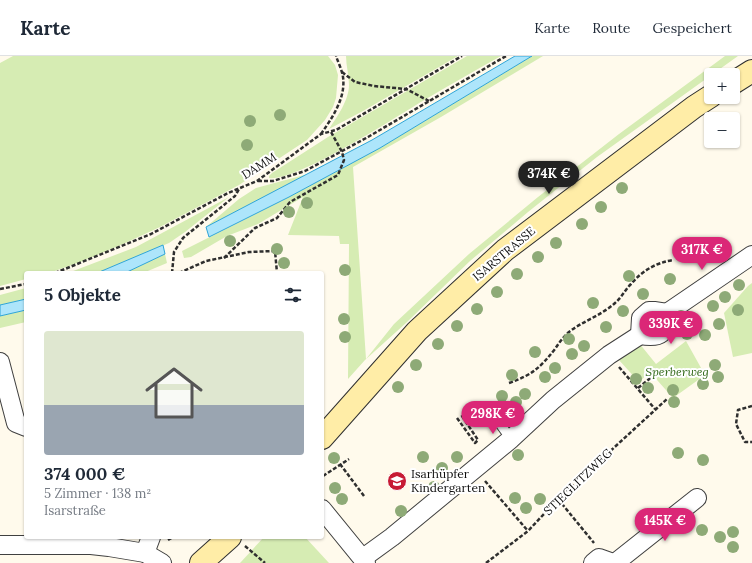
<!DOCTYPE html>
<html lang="de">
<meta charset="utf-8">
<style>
:root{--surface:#fff;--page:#f2f2f3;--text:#1f2937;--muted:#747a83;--line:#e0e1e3;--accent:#db2777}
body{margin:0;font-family:Lora,serif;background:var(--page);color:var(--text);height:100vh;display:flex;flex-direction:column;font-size:15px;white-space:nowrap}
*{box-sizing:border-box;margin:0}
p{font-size:13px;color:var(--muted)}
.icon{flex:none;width:22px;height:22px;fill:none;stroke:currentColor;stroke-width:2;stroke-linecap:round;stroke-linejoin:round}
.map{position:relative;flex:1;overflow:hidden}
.drawer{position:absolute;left:24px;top:215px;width:300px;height:268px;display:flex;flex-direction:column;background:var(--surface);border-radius:4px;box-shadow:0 1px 3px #0004}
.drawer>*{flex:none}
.fabs{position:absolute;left:704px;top:12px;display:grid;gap:8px}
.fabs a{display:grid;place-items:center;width:36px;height:36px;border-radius:4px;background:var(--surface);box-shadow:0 1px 3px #0004;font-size:20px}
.price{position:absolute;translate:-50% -34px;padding:0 9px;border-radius:14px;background:var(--accent);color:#fff;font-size:13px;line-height:26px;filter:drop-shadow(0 1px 2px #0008)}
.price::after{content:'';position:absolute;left:50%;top:24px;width:12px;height:9px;margin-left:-6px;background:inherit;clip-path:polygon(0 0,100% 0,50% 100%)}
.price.on{background:#222;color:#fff}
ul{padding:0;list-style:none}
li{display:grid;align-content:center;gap:8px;height:212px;padding:0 20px}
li+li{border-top:1px solid var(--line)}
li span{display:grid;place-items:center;height:124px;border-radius:4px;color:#555}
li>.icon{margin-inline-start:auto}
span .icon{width:72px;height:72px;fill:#fffc;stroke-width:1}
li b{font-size:17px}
h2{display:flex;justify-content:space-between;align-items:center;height:48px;padding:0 20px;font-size:17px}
header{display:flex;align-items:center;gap:24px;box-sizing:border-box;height:56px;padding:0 20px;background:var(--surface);border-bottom:1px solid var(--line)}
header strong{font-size:19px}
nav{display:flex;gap:22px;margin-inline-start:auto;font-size:14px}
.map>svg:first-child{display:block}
.green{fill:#d6ecb3}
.water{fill:#ade5fb;stroke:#2ea4d7}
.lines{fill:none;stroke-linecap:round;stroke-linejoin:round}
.lane-casing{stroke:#404040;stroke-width:11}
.street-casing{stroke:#404040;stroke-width:20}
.secondary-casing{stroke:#2f2f2f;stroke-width:24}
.path{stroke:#2f2f2f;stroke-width:2.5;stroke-dasharray:4 2;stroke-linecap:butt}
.lane{stroke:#fff;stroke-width:9}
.street{stroke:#fff;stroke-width:18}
.secondary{stroke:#ffeda7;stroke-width:22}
.tree{fill:#8eaa77}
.labels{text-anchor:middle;stroke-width:4;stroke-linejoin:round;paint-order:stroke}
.street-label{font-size:12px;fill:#0d0d0d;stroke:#fff}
.park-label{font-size:12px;font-style:italic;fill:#316918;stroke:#fff}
.poi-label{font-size:12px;fill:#0d0d0d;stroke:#fff;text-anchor:start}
</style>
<header>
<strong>Karte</strong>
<nav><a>Karte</a><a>Route</a><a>Gespeichert</a></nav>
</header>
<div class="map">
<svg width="752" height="507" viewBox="0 0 752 507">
<rect width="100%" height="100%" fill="#fffaec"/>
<g class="green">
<polygon points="13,0 328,0 335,9 338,19 336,42 333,51 325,64 307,84 239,129 160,171 123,188 83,205 49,217 26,217 26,223 0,230 0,7"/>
<path d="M 346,0 L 458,0 L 363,55 L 329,73 C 337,61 349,44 349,29 C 349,19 346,10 346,0 Z"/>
<path d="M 467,0 L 501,0 C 476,14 451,28 426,43 C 397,60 297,126 269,122 L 269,120 L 272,117 L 328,81 Z"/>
<polygon points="532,0 543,0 441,61 353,111 366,303 394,268 469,198 538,141 619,78 725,0 738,0 597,101 528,156 470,205 406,267 365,304 348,323 349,188 340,188 339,180 288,179 303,141 258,168 227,180 191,201 184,202 182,195 289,141 380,92"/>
<polygon points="308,118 206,171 239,143 256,132"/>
<polygon points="229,141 185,176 169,187 97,217 68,217 136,191"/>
<polygon points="165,198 167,207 143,217 125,217"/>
<polygon points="752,227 752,297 733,301 724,257 748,230"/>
<polygon points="26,232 26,243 0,249 0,239"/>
<polygon points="26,254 26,266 0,272 0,260"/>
<polygon points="686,285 705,319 673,342 650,316 639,326 618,303 639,287 656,308"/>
<polygon points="264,481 305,481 329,507 240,507"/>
</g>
<g class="water">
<polygon points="515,0 532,0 380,92 289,141 209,181 206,171 372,84"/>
<polygon points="163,189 165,198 125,217 97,217"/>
<polygon points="26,243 26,254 0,260 0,249"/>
</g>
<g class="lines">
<defs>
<polyline id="lane" points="498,365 511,383"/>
<g id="street">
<path d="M 649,255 L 654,255 L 667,257 C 666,278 661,283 640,279 L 641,262 Z"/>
<polyline points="667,257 752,199"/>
<polyline points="0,306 16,367 26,371"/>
<polyline points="322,453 366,507"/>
<polyline points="0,489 91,489 109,491 145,497 162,507"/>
<polyline points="145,497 151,481"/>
<polyline points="363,502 392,481 511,383 553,344 609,299 640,279"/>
<polyline points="593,507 599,502 613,507"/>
<polyline points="615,507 697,442"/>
</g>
<g id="secondary">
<polyline points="733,27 752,15"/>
<polyline points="322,382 417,275 505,194 694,51 711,40"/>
<polyline points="201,507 230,481"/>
</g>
</defs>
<use href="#lane" class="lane-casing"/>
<use href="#street" class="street-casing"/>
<use href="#secondary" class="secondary-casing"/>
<g class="path">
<polyline points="342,16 355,26 374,30 406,33 429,45"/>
<path d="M 321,78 C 332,62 346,42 343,21 C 342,14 338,6 336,0"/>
<polyline points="258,125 273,125 305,115 368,81 506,0"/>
<polyline points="224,202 255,172 277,162 290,146 338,119 344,104 342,96 331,76"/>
<polyline points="55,217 151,178 228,137 257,125 321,78 336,74 462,0"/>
<polyline points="172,217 174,196 183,182 235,140 239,133"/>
<polyline points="179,217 206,205 249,196 275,195 277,217"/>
<polyline points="0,233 26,228"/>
<polyline points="619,311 655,353"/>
<path d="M 509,327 C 532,319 540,312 555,293 C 559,287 563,281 569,276 C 583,265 602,259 615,247 C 622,241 625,234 631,228 C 642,215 655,207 673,204"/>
<polyline points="638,332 653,320"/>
<polyline points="752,350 738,354 736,368 745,386 752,386"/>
<polyline points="457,362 475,387 478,384 462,360 467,356"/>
<polyline points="340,408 364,440"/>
<polyline points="323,420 349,403"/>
<polyline points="485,425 528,475"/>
<polyline points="558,443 594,487"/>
<polyline points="168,484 173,481"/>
<polyline points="245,490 265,507"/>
<polyline points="486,507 528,475 558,443 667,343"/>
</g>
<use href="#lane" class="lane"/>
<use href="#street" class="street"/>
<use href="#secondary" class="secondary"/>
</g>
<g class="tree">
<circle cx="280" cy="59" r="6"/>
<circle cx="250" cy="65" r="6"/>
<circle cx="247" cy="89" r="6"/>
<circle cx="622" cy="132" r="6"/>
<circle cx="307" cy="147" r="6"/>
<circle cx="601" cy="151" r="6"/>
<circle cx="289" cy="156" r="6"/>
<circle cx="582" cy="168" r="6"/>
<circle cx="230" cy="185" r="6"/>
<circle cx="556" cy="187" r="6"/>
<circle cx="277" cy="193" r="6"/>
<circle cx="538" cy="201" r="6"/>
<circle cx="284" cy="207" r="6"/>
<circle cx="345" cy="214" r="6"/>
<circle cx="517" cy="218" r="6"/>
<circle cx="629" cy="220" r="6"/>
<circle cx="670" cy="223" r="6"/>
<circle cx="739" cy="229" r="6"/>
<circle cx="497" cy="236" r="6"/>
<circle cx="643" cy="238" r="6"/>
<circle cx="725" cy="241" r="6"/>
<circle cx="593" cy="247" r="6"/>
<circle cx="713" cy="250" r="6"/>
<circle cx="477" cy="253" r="6"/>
<circle cx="738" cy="254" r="6"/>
<circle cx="623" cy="255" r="6"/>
<circle cx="681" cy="260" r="6"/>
<circle cx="344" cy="263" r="6"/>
<circle cx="653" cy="267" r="6"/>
<circle cx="719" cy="268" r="6"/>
<circle cx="457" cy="270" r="6"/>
<circle cx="606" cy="271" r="6"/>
<circle cx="687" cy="278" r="6"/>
<circle cx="705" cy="279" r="6"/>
<circle cx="345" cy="281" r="6"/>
<circle cx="569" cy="283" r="6"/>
<circle cx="438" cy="288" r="6"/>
<circle cx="584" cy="290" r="6"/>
<circle cx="535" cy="296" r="6"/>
<circle cx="572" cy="298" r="6"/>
<circle cx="416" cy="309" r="6"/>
<circle cx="715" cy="309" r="6"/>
<circle cx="555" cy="312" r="6"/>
<circle cx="512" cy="319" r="6"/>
<circle cx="545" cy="321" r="6"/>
<circle cx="718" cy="321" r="6"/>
<circle cx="636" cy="323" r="6"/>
<circle cx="703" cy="328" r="6"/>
<circle cx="398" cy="331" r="6"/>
<circle cx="648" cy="332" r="6"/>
<circle cx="673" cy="334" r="6"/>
<circle cx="525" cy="338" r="6"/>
<circle cx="502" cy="340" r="6"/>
<circle cx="516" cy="346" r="6"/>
<circle cx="674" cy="346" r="6"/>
<circle cx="678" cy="397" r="6"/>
<circle cx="518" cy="399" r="6"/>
<circle cx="423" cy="401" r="6"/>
<circle cx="457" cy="401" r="6"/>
<circle cx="334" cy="402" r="6"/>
<circle cx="703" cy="404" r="6"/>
<circle cx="442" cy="412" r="6"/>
<circle cx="434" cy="431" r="6"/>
<circle cx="335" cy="432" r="6"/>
<circle cx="515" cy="442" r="6"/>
<circle cx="342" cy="443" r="6"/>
<circle cx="540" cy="443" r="6"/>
<circle cx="526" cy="452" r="6"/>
<circle cx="401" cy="455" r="6"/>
<circle cx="702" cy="474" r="6"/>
<circle cx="733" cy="476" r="6"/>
<circle cx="720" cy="481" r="6"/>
<circle cx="733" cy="491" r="6"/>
</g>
<defs>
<symbol id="school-disc" viewBox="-11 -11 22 22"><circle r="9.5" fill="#c71b34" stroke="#fff"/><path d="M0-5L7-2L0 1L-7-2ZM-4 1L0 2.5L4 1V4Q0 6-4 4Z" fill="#fff"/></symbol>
</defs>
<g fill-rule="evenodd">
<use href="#school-disc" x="386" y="414" width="22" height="22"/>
</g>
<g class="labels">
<g class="street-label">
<text transform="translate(259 110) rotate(-32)" y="4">DAMM</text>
<text transform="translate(504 198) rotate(-40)" y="4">ISARSTRASSE</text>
<text transform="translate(578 426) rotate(-44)" y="4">STIEGLITZWEG</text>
</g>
<g class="park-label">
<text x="677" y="320">Sperberweg</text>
</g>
<g class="poi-label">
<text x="411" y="422">Isarhüpfer<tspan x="411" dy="14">Kindergarten</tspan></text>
</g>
</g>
</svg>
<div class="fabs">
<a>+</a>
<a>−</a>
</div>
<b class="price on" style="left:549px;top:139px">374K €</b>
<b class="price" style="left:702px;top:215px">317K €</b>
<b class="price" style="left:671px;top:289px">339K €</b>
<b class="price" style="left:493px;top:379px">298K €</b>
<b class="price" style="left:665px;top:486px">145K €</b>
<section class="drawer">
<h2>5 Objekte<svg class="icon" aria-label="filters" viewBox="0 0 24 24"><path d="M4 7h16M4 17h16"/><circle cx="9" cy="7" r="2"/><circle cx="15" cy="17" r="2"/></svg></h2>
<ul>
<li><span style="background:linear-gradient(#dfe7d0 60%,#9aa5b1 0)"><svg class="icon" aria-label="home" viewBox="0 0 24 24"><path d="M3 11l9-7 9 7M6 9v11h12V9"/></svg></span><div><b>374 000 €</b><p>5 Zimmer · 138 m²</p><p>Isarstraße</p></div></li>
</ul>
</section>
</div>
